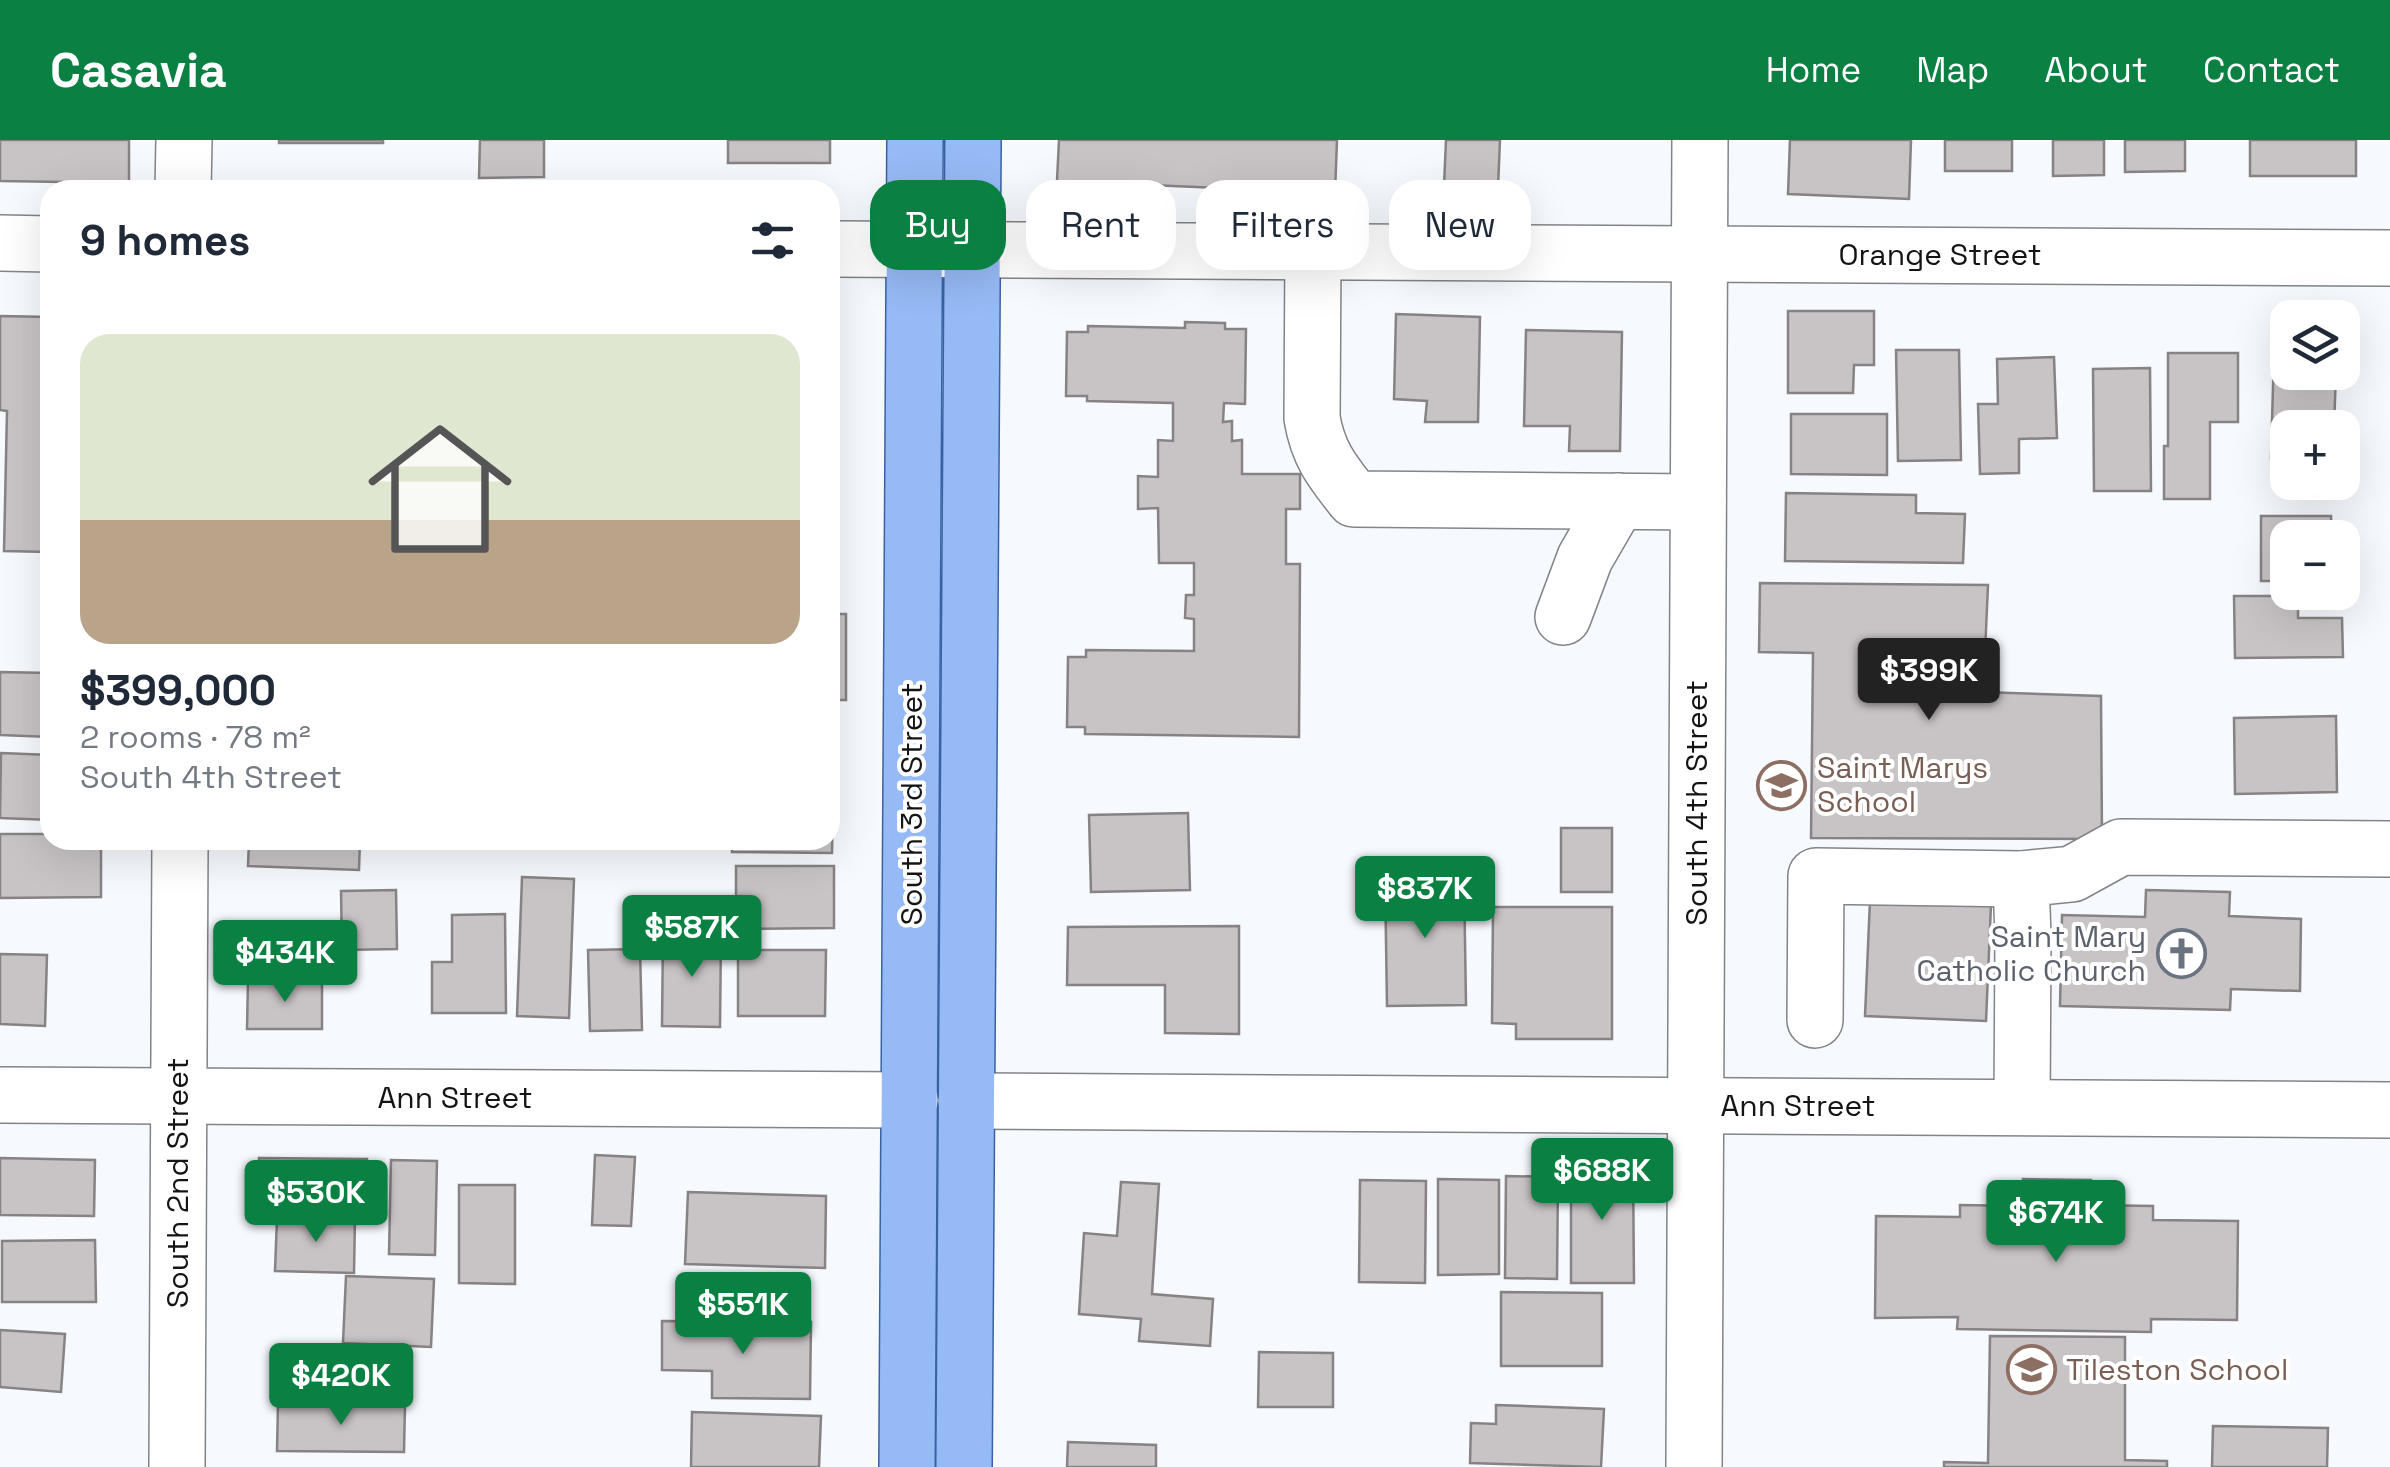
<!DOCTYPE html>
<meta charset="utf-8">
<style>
:root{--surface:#fff;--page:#f6f6f7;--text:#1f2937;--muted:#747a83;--line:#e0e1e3;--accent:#0b8043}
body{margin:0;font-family:"Space Grotesk",sans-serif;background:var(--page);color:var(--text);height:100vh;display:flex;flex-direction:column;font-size:38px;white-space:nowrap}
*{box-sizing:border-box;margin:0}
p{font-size:32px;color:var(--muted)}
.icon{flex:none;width:55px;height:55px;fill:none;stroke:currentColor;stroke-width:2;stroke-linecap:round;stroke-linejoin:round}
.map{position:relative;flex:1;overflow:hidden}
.drawer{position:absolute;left:40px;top:40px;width:800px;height:670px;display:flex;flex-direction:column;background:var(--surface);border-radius:30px;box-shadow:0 10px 40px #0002}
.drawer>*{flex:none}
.banner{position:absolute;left:870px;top:40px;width:950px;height:90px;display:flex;gap:20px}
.fabs{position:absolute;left:2270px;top:160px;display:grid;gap:20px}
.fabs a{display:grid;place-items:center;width:90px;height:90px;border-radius:20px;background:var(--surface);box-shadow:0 10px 40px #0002;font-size:50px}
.price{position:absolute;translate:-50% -85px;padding:0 22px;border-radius:10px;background:var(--accent);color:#fff;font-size:32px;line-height:65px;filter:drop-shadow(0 2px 5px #0008)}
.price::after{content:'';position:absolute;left:50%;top:60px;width:30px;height:22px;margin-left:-15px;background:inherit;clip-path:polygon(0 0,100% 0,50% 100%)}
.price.current{background:#222;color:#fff}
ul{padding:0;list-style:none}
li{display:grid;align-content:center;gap:20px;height:530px;padding:0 40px}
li+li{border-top:2px solid var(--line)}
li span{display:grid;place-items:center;height:310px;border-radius:30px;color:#555}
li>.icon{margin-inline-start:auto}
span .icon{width:180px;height:180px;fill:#fffc;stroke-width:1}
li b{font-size:42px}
h2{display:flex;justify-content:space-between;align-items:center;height:120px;padding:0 40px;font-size:42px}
.tag{padding:0 35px;border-radius:30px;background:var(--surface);box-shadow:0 10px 40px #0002;font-size:35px;line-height:90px}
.tag.current{background:var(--accent);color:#fff}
header{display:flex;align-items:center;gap:60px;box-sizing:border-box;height:140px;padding:0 50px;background:var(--accent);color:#fff}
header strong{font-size:48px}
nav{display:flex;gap:55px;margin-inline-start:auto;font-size:35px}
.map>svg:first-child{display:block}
.building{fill:#c8c3c5;stroke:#878284;stroke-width:2.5}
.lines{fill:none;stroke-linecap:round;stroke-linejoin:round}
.minor-casing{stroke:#818488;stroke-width:58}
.major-casing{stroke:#3a62a2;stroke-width:58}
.minor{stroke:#fff;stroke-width:55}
.major{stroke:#96baf5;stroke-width:55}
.labels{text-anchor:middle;stroke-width:8;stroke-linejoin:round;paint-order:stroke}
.street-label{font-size:30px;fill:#121415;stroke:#fff}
.education-label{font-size:30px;fill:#785e54;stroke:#fff;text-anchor:start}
.worship-label{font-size:30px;fill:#5b616d;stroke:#fff;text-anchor:end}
</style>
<header>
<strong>Casavia</strong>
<nav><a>Home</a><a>Map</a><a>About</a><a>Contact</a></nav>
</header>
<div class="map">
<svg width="2390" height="1327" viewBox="0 0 2390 1327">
<rect width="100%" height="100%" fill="#f6f9fe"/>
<g class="building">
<polygon points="0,0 129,0 129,43 0,41"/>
<rect x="279" y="0" width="104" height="3"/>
<polygon points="480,0 544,0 544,37 479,38"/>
<rect x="728" y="0" width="102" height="23"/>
<polygon points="1059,0 1337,0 1335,53 1057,41"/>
<polygon points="1446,0 1500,0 1498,48 1444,46"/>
<polygon points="1790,0 1911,0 1909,59 1788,54"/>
<rect x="1945" y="0" width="67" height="31"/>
<polygon points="2053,0 2104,0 2104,35 2053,36"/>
<polygon points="2125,0 2185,0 2185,31 2125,32"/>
<rect x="2250" y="0" width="106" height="36"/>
<polygon points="1788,171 1874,171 1874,225 1854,225 1853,253 1788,253"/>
<polygon points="1396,174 1480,177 1478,282 1425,282 1427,261 1394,259"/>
<polygon points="0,176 50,177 50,412 4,411 7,271 0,270"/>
<polygon points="1185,182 1225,183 1225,189 1246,189 1245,264 1224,263 1223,282 1232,281 1232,301 1242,300 1242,334 1300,334 1300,369 1286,369 1286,424 1300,424 1299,597 1085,594 1085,587 1067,587 1068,517 1086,517 1086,510 1194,511 1194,479 1185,478 1186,455 1194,455 1194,423 1159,423 1158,368 1138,369 1138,336 1158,337 1158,300 1173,301 1173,263 1087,261 1087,256 1066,256 1067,192 1088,192 1088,186 1185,188"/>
<polygon points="1526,190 1622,192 1620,311 1569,311 1570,286 1524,286"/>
<polygon points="1896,210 1959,210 1961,320 1898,321"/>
<polygon points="2274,210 2288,211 2288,232 2336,232 2334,288 2288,288 2288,319 2271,318"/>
<polygon points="2168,213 2238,213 2238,282 2210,282 2210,359 2164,359 2164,306 2168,306"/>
<polygon points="2054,217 2057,298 2019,299 2019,333 1980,334 1978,264 1998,264 1997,219"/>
<polygon points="2150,228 2151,351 2094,351 2093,229"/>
<polygon points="1791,274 1887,274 1887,335 1791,334"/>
<polygon points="1786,353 1916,355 1916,373 1965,374 1963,423 1785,421"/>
<polygon points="2261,376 2331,376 2332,398 2288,398 2288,441 2261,441"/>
<polygon points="1760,443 1988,445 1985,513 1893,510 1892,549 2101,556 2102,699 1811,698 1813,513 1759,512"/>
<polygon points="2234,456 2298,456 2298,478 2342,478 2343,517 2235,518"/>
<rect x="830" y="474" width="16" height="86"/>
<polygon points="0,532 50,533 50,597 0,595"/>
<polygon points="2336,576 2337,652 2235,654 2234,578"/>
<polygon points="1,613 50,615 50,680 0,678"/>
<polygon points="830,652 833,652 832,713 732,712 732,700 830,700"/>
<polygon points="1188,673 1190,750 1091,752 1089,675"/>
<rect x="1561" y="688" width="51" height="64"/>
<polygon points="0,694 50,694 50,700 101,700 101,757 0,758"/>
<polygon points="249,700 360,700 359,730 248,726"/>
<polygon points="736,726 834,726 834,788 736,789"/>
<polygon points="1464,736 1466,865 1387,866 1385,737"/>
<polygon points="522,737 574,739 569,878 517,876"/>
<polygon points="396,750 397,809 342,810 341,751"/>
<polygon points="2146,750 2230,752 2229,776 2301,779 2300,851 2231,849 2230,870 2060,866 2062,775 2145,777"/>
<polygon points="1870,760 1991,765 1986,881 1865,876"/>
<polygon points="1493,767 1612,767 1612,899 1516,899 1516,884 1492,883"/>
<polygon points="505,774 506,873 432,873 432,822 452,822 452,775"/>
<polygon points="1239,786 1239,894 1165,893 1165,845 1067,845 1068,787"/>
<polygon points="663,794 721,794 720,887 662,886"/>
<polygon points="640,809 642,890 590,891 588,810"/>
<polygon points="738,810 826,810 825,876 738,876"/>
<polygon points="0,814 47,815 45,886 0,884"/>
<polygon points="248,840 322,840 322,889 247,889"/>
<polygon points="595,1015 635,1017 631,1086 592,1085"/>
<polygon points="0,1018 95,1020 94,1076 0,1075"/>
<polygon points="259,1018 367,1019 367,1068 259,1067"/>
<polygon points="391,1020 437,1021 435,1115 389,1114"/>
<polygon points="1571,1023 1633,1023 1634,1143 1571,1143"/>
<polygon points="1506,1036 1558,1037 1557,1139 1505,1138"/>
<polygon points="1438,1039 1499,1040 1499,1134 1438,1135"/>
<polygon points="2023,1039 2091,1040 2091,1065 2153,1066 2153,1080 2238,1081 2237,1180 2151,1179 2151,1192 1957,1189 1958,1177 1875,1178 1876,1076 1960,1077 1960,1065 2023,1066"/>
<polygon points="1360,1040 1426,1041 1425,1143 1359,1142"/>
<polygon points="1121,1042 1159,1044 1152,1154 1213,1159 1210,1206 1139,1201 1141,1179 1079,1174 1084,1093 1117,1096"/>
<polygon points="459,1045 515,1045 515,1144 459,1143"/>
<polygon points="688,1052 826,1056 825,1128 685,1124"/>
<polygon points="355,1077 354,1133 275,1131 277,1078"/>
<polygon points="95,1100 96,1162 2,1162 2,1101"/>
<polygon points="346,1136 434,1139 431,1207 343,1203"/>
<polygon points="1501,1152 1602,1153 1602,1226 1501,1226"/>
<polygon points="662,1181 811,1182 810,1259 712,1258 712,1231 662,1230"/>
<polygon points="0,1190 65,1194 61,1252 0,1247"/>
<polygon points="1990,1196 2125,1197 2125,1320 2167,1321 2167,1327 1944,1327 1944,1322 1988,1323"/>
<polygon points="1259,1212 1333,1213 1333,1267 1258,1267"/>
<polygon points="278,1263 405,1265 404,1312 277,1311"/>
<polygon points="1496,1265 1604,1269 1601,1327 1470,1323 1471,1283 1496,1284"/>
<polygon points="692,1272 821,1276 819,1327 691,1327"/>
<polygon points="2213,1286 2328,1288 2327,1327 2212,1327"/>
<polygon points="1068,1302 1156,1305 1156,1327 1067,1327"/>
</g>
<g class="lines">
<defs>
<g id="minor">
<polyline points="183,50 184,0"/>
<polyline points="0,103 50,104"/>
<polyline points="830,109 2390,118"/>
<path d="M 1313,111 L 1312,278 C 1318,314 1332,331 1354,359 L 1698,362"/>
<polyline points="1563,477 1585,418 1618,361"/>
<polyline points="1815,880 1816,736 2021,739"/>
<polyline points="0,955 910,960"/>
<polyline points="966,961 2390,970"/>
<polyline points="2022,967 2023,798 2021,739 2072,734 2121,707 2390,709"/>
<polyline points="177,1327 180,700"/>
<polyline points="1694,1327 1700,0"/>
</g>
<g id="major">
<polyline points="907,1327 915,0"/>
<polyline points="964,1327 973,0"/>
</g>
</defs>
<use href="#minor" class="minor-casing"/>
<use href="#major" class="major-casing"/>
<use href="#minor" class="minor"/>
<use href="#major" class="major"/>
</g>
<defs>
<symbol id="school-ring" viewBox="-11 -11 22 22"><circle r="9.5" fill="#fff" stroke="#8d6e63" stroke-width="1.5"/><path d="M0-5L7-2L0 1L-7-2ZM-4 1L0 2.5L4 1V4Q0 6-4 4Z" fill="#8d6e63"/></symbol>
<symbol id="church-ring" viewBox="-11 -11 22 22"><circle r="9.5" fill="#fff" stroke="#6b7280" stroke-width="1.5"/><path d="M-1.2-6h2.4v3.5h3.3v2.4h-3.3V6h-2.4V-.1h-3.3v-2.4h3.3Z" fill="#6b7280"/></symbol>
</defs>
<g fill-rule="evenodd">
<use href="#school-ring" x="1754" y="618" width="55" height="55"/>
<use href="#church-ring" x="2154" y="786" width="55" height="55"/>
<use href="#school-ring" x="2004" y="1202" width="55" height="55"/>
</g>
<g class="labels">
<g class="street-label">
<text x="1940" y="125">Orange Street</text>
<text transform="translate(1697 663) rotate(-90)" y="10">South 4th Street</text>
<text transform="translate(912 664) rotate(-90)" y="10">South 3rd Street</text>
<text x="455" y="968">Ann Street</text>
<text x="1798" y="976">Ann Street</text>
<text transform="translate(178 1043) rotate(-90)" y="10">South 2nd Street</text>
</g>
<g class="education-label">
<text x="1817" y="638">Saint Marys<tspan x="1817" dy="34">School</tspan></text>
<text x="2066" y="1240">Tileston School</text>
</g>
<g class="worship-label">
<text x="2146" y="807">Saint Mary<tspan x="2146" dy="34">Catholic Church</tspan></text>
</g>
</g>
</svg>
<div class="fabs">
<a><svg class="icon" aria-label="layers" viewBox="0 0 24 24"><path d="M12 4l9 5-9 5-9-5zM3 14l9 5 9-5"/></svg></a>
<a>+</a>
<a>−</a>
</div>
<b class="price current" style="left:1929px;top:583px">$399K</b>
<b class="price" style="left:1425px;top:801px">$837K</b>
<b class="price" style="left:692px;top:840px">$587K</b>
<b class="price" style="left:285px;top:865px">$434K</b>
<b class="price" style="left:1602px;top:1083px">$688K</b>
<b class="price" style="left:316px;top:1105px">$530K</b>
<b class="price" style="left:2056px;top:1125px">$674K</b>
<b class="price" style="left:743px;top:1217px">$551K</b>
<b class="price" style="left:341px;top:1288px">$420K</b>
<div class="banner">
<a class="tag current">Buy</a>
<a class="tag">Rent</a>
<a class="tag">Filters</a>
<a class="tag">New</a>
</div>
<section class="drawer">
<h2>9 homes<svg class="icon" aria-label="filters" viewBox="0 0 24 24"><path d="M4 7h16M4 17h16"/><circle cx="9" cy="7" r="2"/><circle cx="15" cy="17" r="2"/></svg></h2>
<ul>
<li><span style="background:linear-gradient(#dfe7d0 60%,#b9a48a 0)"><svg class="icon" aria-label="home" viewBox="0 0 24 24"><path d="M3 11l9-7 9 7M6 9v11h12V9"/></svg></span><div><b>$399,000</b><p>2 rooms · 78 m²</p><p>South 4th Street</p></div></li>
</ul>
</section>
</div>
